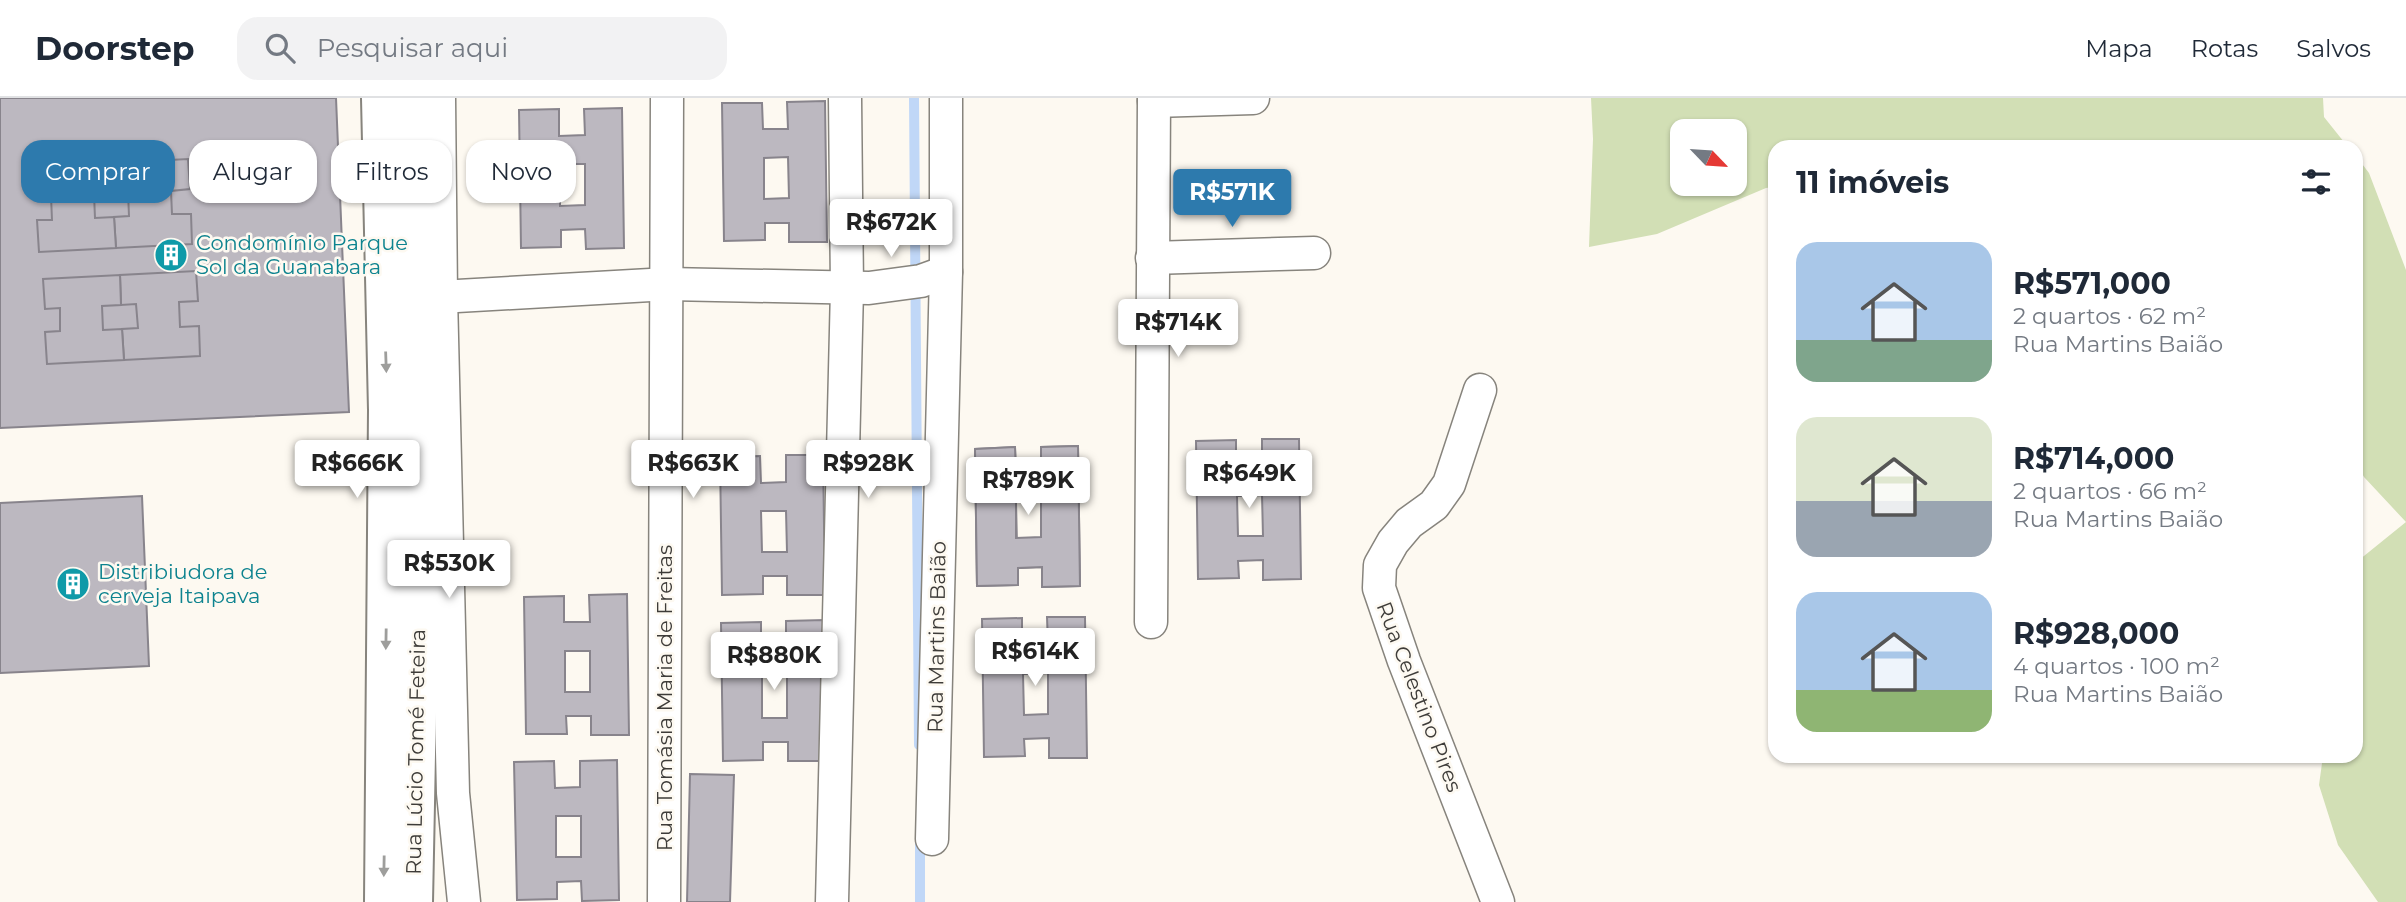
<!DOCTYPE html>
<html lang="pt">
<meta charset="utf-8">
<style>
:root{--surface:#fff;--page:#f2f2f3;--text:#1f2937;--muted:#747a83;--line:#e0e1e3;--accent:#2d7aad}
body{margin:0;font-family:Montserrat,sans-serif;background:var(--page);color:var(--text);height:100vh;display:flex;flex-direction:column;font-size:26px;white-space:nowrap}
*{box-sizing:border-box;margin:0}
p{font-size:23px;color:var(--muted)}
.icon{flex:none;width:38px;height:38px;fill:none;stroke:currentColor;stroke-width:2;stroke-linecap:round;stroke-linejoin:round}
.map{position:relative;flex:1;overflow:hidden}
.drawer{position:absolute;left:1768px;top:42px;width:595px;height:623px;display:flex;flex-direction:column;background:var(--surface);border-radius:21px;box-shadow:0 2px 5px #0004}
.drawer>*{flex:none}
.top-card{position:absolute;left:21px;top:42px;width:665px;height:63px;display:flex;gap:14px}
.needle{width:46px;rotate:115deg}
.buttons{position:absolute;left:1670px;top:21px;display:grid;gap:14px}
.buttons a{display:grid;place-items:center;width:77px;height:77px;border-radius:14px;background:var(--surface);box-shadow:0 2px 5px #0004;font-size:35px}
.price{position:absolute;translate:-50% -60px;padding:0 16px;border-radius:7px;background:#fff;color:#222;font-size:23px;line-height:46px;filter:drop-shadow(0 2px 4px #0008)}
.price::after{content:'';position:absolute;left:50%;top:42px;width:21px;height:16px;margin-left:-10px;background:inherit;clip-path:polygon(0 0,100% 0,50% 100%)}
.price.on{background:var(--accent);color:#fff}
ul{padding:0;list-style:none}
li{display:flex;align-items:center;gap:21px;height:175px;padding:0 28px}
li span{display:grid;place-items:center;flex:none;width:196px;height:140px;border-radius:21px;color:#555}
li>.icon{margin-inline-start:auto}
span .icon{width:84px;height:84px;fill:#fffc;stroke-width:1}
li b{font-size:30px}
h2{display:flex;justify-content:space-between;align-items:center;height:84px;padding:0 28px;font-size:30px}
.pill{padding:0 24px;border-radius:21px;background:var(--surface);box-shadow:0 2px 5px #0004;font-size:24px;line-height:63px}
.pill.on{background:var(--accent);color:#fff}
header{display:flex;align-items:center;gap:42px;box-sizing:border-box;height:98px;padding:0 35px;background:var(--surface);border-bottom:2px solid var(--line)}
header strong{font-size:33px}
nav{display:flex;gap:38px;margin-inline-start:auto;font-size:24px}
.search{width:490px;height:63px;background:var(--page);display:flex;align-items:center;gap:18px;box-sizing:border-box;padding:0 24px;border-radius:21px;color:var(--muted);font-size:26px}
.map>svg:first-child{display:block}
.green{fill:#d2dfb5;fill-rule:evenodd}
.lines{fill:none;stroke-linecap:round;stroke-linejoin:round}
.stream{stroke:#c0d7f7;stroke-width:10}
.building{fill:#bcb8c0;stroke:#88848c;stroke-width:2;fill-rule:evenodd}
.street-casing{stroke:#87847d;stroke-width:35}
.secondary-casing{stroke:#87847d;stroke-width:42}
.street{stroke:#fff;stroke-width:32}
.secondary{stroke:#fff;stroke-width:38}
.oneway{fill:#9e9e9c}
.labels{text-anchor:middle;stroke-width:5;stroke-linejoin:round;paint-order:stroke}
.culture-label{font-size:21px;fill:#0d838f;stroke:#fdf9f1;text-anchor:start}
.street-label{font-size:21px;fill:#3e3c39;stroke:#fdf9f1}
</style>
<header>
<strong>Doorstep</strong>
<div class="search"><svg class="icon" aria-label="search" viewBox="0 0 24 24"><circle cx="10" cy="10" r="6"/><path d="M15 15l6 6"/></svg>Pesquisar aqui</div>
<nav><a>Mapa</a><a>Rotas</a><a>Salvos</a></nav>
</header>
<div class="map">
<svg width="2406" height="804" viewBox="0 0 2406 804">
<rect width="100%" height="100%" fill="#fdf9f1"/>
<g class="green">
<path d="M 1591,0 L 2323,0 L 2324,19 L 2348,49 L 2205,49 L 2203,45 L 2197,49 L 2029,49 L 2022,44 L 1946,49 L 1774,49 L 1774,89 L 1766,90 L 1657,136 L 1589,149 L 1593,41 ZM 1682,33 L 1734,33 L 1734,86 L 1682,86 Z"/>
<polygon points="2356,58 2369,75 2406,172 2406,804 2378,804 2338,747 2319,687 2323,658 2356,658 2356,478 2359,462 2406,424 2364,379 2356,364"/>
</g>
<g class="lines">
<g class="stream">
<polyline points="914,0 919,647"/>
<polyline points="920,737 920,804"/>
</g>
</g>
<g class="building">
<polygon points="0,0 336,0 349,314 0,330"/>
<path d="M 825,3 L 827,144 L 789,144 L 789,125 L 765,125 L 765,142 L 724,143 L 722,5 L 762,5 L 763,31 L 788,31 L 787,4 ZM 788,59 L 789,100 L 764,101 L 764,60 Z"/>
<path d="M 622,10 L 624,150 L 586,151 L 585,131 L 561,132 L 561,149 L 521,150 L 519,12 L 559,11 L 559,38 L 585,37 L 584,11 ZM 560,66 L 585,66 L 585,107 L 560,108 Z"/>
<polygon points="188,61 190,91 171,93 172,116 191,116 192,146 116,150 114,119 129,118 128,94 113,96 111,65"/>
<polygon points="111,65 113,96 94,96 95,120 114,119 116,150 39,154 37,122 52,122 51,98 37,99 35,69"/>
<polygon points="196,173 198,203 179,204 180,229 199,228 200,258 124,262 122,231 138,230 136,206 121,207 120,177"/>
<polygon points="120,177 121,207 102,208 103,232 122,231 124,262 47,266 45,234 60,233 60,210 45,211 43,181"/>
<path d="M 1262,341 L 1299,341 L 1301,481 L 1263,482 L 1263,462 L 1238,463 L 1239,480 L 1198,481 L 1196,343 L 1236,342 L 1236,369 L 1262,368 ZM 1262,397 L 1263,438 L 1238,438 L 1237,398 Z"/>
<path d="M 1078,348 L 1080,488 L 1042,489 L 1042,469 L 1018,470 L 1018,487 L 977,488 L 975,351 L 1015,349 L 1016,376 L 1041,375 L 1041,349 ZM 1016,404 L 1041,404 L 1042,446 L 1017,446 Z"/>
<path d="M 1078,348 L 1080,488 L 1042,489 L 1042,469 L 1018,470 L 1018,487 L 977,488 L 975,351 L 1015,349 L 1016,376 L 1041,375 L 1041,349 ZM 1016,398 L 1041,398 L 1041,439 L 1016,440 Z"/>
<path d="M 786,357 L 823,357 L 825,497 L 787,497 L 787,478 L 763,478 L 763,496 L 722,497 L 720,359 L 760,358 L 761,385 L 786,384 ZM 761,413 L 786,413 L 787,454 L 762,454 Z"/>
<polygon points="142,398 149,568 0,575 0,405"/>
<path d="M 627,496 L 629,637 L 591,637 L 591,618 L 566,618 L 567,636 L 526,636 L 524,499 L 564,498 L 564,524 L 590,524 L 589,497 ZM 565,553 L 590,553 L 590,594 L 565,594 Z"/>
<path d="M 1047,519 L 1085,519 L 1087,660 L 1049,660 L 1049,640 L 1024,641 L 1025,658 L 984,659 L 982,521 L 1022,520 L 1022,547 L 1048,547 ZM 1048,575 L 1048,616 L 1024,617 L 1023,576 Z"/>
<path d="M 824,522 L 826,663 L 788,663 L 788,644 L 763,644 L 763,662 L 723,663 L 721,525 L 761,524 L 761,551 L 786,550 L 786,523 ZM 762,579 L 787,579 L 787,620 L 762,620 Z"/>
<path d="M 617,662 L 619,802 L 582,803 L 581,783 L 557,784 L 557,801 L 517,802 L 514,664 L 554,663 L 555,690 L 580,689 L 580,663 ZM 556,718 L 581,718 L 581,759 L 556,759 Z"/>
<polygon points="690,676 734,677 730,804 687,804"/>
</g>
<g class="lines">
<defs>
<g id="street">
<polyline points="439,0 441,198 453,695 464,804"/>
<polyline points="1154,3 1253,0"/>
<polyline points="1152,160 1314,155"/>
<polyline points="422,200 668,186 869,190 921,183 946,174"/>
<polyline points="1480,292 1449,386 1434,407 1409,425 1393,444 1380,467 1379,490 1404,563 1498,804"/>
<polyline points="1151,524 1154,0"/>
<polyline points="932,741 946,174 946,0"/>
<polyline points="664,804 667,0"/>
<polyline points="832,804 847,191 845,0"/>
</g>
<g id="secondary">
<polyline points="381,0 388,312 384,804"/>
<polyline points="413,804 422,360 416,0"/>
</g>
</defs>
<use href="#street" class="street-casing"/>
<use href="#secondary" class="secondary-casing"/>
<use href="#street" class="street"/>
<use href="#secondary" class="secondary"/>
</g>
<defs><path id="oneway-solid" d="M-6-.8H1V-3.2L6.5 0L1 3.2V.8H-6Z" transform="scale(1.75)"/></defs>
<g class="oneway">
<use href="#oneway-solid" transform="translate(386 264) rotate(88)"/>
<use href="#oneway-solid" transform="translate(386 541) rotate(91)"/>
<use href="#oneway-solid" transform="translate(384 768) rotate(91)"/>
</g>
<defs>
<symbol id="building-disc" viewBox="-11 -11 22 22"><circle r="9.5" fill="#0f9aa8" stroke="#fdf9f1"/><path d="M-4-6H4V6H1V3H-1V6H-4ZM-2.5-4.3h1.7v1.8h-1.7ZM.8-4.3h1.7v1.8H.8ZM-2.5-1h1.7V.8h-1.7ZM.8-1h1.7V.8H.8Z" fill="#fff"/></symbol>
</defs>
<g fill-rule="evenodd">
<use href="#building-disc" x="152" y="138" width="38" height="38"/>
<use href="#building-disc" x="54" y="467" width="38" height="38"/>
</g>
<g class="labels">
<g class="culture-label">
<text x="196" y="152">Condomínio Parque<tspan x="196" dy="24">Sol da Guanabara</tspan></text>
<text x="98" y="481">Distribiudora de<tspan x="98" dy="24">cerveja Itaipava</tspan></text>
</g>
<g class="street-label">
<text transform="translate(937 539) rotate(-89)" y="7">Rua Martins Baião</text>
<text transform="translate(1419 599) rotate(69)" y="7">Rua Celestino Pires</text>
<text transform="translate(665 600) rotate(-90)" y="7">Rua Tomásia Maria de Freitas</text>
<text transform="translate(416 654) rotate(-89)" y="7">Rua Lúcio Tomé Feteira</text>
</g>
</g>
</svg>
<div class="buttons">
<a><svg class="needle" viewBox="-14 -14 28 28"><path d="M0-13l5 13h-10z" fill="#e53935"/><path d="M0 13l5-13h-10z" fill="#747a83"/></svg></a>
</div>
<b class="price on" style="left:1232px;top:131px">R$571K</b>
<b class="price" style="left:891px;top:161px">R$672K</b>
<b class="price" style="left:1178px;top:261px">R$714K</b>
<b class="price" style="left:357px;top:402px">R$666K</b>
<b class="price" style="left:693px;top:402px">R$663K</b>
<b class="price" style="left:868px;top:402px">R$928K</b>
<b class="price" style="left:1249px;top:412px">R$649K</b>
<b class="price" style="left:1028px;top:419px">R$789K</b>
<b class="price" style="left:449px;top:502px">R$530K</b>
<b class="price" style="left:1035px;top:590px">R$614K</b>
<b class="price" style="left:774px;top:594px">R$880K</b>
<div class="top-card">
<a class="pill on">Comprar</a>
<a class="pill">Alugar</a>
<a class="pill">Filtros</a>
<a class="pill">Novo</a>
</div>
<section class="drawer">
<h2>11 imóveis<svg class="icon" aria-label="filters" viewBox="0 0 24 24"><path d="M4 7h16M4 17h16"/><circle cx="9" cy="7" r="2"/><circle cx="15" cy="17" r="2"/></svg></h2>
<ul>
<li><span style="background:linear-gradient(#a9c7e8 70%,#7fa58c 0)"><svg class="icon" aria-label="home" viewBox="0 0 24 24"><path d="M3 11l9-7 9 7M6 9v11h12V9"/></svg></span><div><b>R$571,000</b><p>2 quartos · 62 m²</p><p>Rua Martins Baião</p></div></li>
<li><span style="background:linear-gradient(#dfe7d0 60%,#9aa5b1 0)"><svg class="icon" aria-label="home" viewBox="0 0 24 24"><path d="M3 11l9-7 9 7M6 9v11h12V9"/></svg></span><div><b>R$714,000</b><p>2 quartos · 66 m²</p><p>Rua Martins Baião</p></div></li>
<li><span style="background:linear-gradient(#a9c7e8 70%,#8fb573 0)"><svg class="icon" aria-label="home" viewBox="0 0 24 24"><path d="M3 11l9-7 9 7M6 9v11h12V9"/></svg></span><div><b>R$928,000</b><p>4 quartos · 100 m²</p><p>Rua Martins Baião</p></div></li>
</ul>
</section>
</div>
